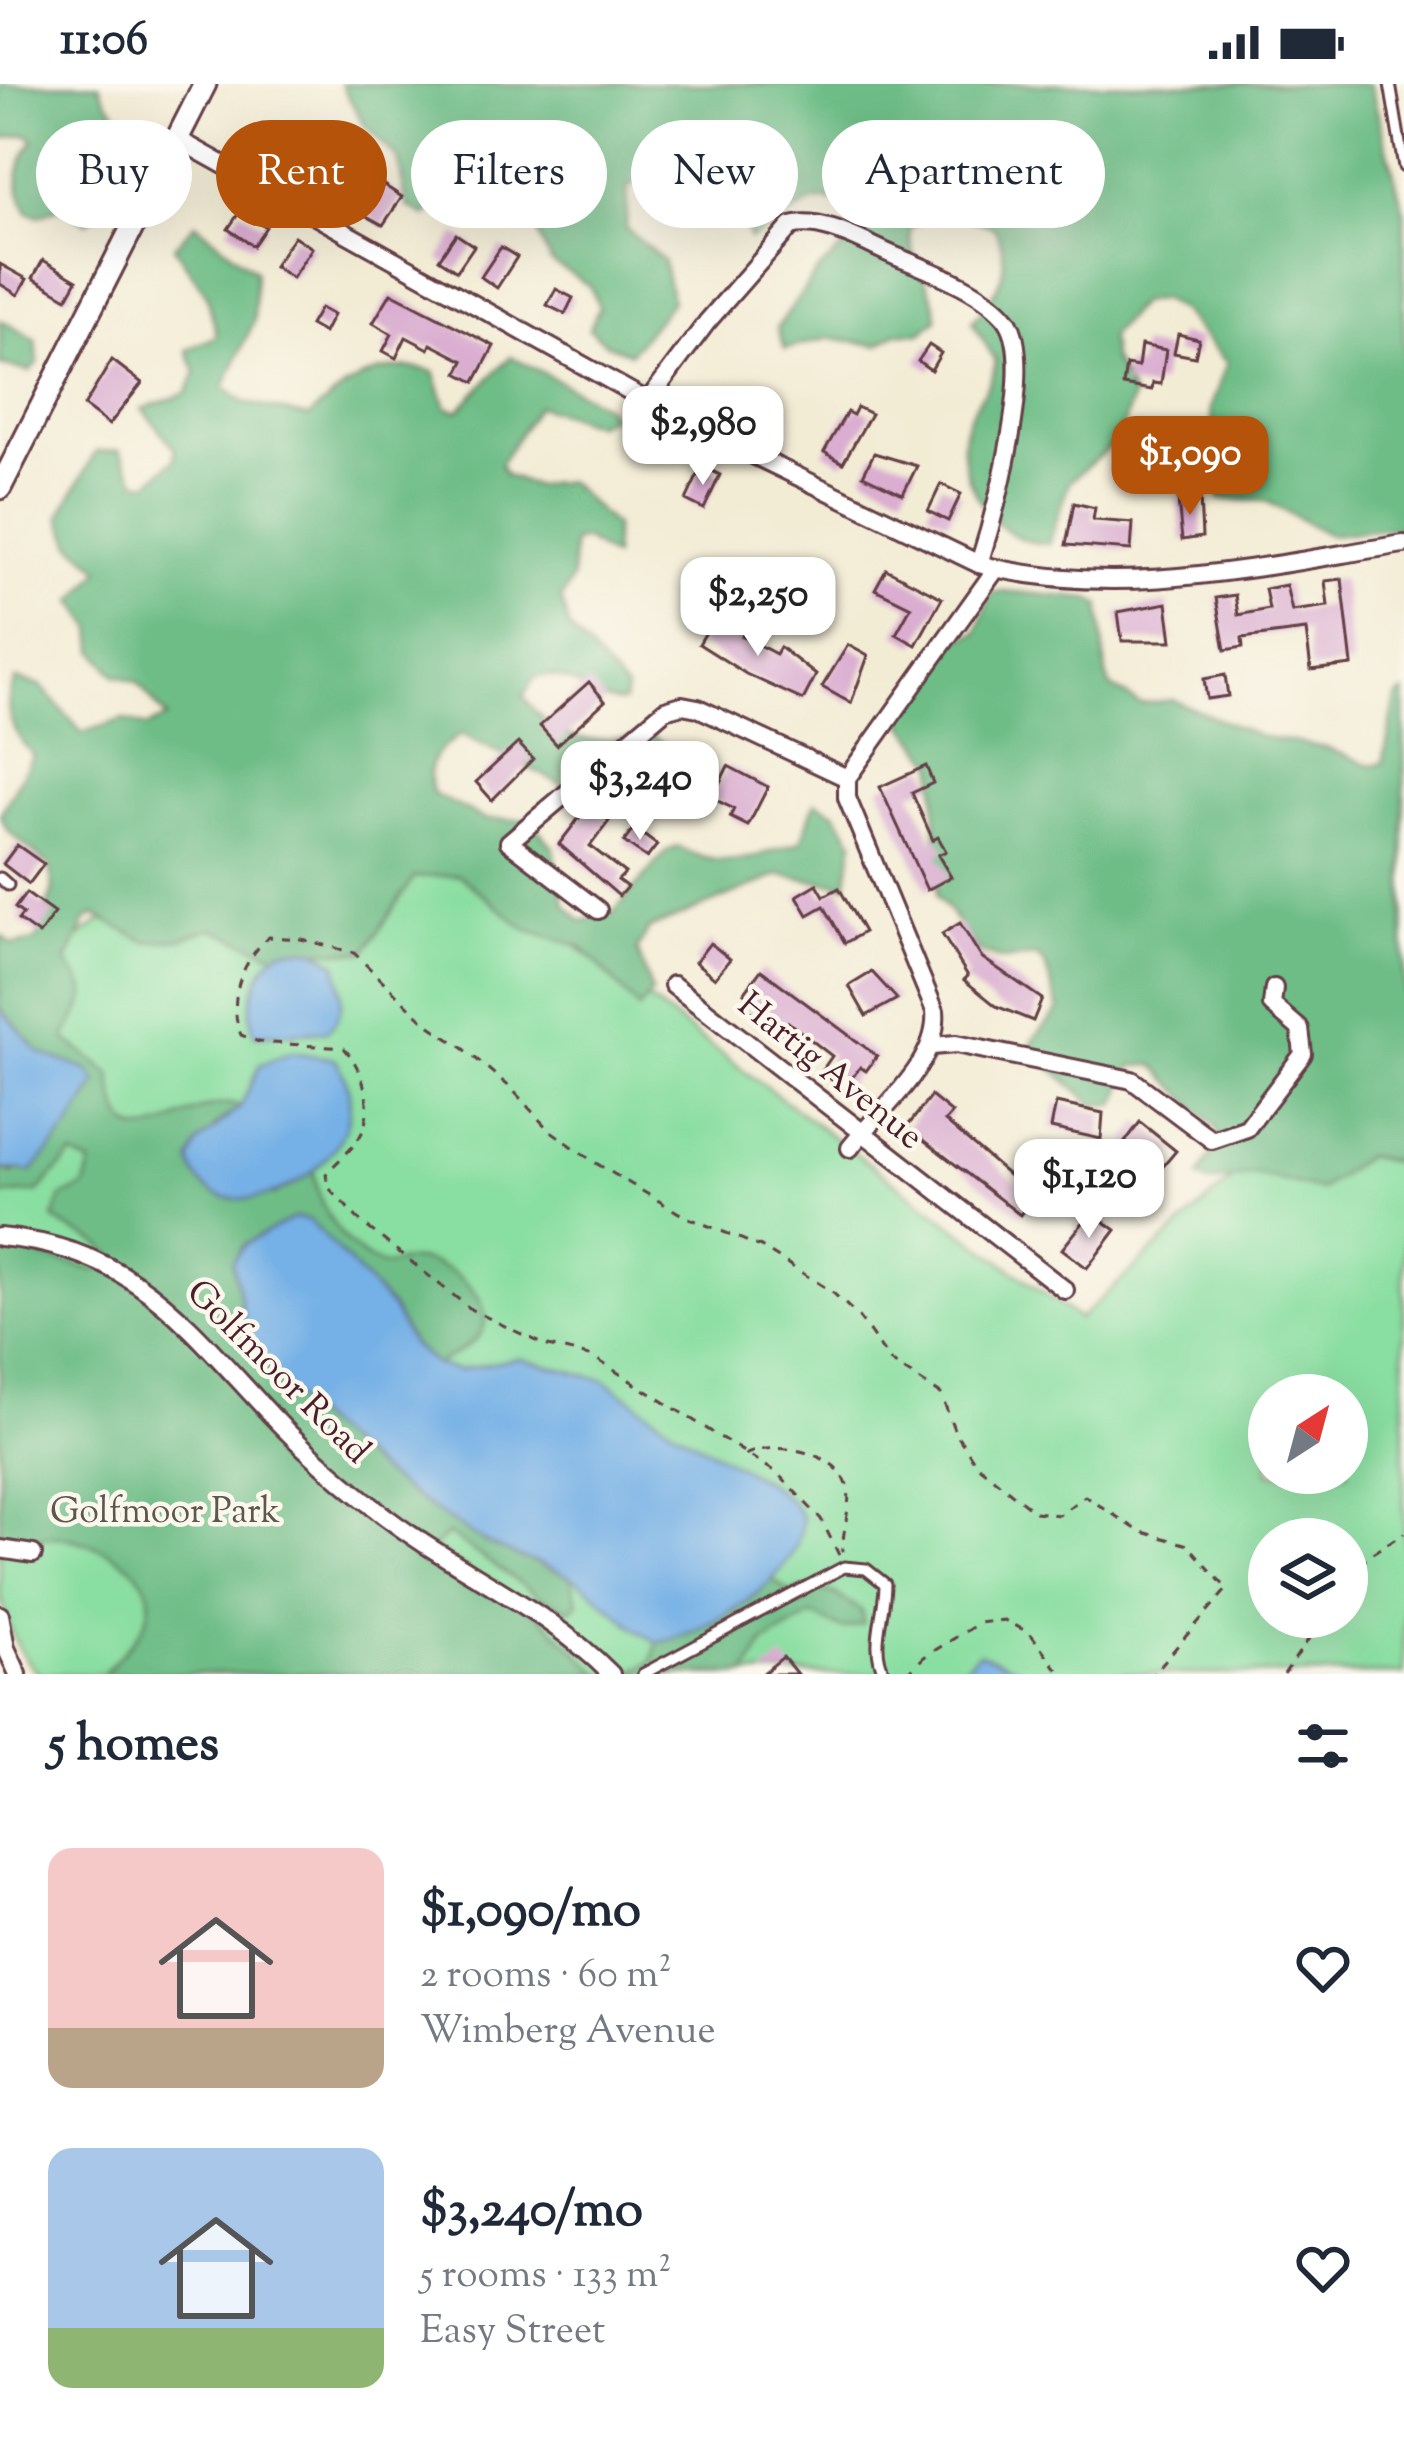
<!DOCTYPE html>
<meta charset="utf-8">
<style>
:root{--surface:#fff;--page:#f6f6f7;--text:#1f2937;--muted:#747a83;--accent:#b45309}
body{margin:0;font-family:"Sorts Mill Goudy",serif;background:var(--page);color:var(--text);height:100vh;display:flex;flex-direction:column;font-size:45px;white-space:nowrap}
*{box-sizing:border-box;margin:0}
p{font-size:39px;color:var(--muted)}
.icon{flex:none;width:66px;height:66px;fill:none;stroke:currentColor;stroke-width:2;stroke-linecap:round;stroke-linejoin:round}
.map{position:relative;height:1590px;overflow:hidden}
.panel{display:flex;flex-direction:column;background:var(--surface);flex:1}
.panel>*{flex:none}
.banner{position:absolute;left:36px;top:36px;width:1332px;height:108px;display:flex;gap:24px}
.needle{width:78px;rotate:36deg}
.buttons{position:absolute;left:1248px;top:1290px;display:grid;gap:24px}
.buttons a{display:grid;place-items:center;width:120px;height:120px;border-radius:50%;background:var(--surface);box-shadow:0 12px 48px #0002;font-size:60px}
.price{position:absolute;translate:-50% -102px;padding:0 27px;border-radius:24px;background:#fff;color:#222;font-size:39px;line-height:78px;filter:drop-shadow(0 3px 6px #0008)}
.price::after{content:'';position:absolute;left:50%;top:72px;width:36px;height:27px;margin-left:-18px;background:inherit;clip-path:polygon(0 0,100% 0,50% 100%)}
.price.active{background:var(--accent);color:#fff}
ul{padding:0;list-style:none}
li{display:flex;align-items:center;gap:36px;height:300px;padding:0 48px}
li span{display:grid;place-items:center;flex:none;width:336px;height:240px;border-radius:24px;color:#555}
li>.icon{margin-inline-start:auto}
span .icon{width:144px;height:144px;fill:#fffc;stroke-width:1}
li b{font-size:51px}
h2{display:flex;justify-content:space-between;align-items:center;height:144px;padding:0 48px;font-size:51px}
.chip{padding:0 42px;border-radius:54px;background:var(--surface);box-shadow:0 12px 48px #0002;font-size:42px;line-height:108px}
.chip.active{background:var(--accent);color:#fff}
.status{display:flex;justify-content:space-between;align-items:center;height:84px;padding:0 60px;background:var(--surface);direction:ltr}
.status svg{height:33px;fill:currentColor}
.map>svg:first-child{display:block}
.green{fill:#89dea1;stroke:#6a7e66;stroke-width:3;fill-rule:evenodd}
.forest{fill:#6ebd87;stroke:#5c6e59;stroke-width:3}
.water{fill:#75b0e6;stroke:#606888;stroke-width:3}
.building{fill:#daadd1}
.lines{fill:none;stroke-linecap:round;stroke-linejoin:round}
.service-casing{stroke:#633e44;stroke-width:15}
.minor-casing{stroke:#633e44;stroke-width:22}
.tertiary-casing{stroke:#633e44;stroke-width:27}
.path{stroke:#633e44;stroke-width:3;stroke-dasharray:9 9;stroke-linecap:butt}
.service{stroke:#fff;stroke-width:9}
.minor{stroke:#fff;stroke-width:16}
.tertiary{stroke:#fff;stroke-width:21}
.labels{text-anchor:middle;stroke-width:9;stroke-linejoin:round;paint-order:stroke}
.street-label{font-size:36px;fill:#4a1f2b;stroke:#fbf7ec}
.park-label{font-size:36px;fill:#5d584e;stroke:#fbf7ec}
</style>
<div class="status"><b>11:06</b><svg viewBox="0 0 49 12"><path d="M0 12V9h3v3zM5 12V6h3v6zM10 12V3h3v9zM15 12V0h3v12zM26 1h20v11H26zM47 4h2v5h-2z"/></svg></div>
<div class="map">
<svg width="1404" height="1590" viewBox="0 0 1404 1590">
<rect width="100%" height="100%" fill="#fbf7ec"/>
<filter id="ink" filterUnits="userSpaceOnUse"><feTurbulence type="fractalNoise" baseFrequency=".00833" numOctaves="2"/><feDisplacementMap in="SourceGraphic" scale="24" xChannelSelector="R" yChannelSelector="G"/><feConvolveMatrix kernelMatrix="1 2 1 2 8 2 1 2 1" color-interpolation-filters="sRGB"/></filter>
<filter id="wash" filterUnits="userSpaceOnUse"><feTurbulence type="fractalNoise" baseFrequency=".004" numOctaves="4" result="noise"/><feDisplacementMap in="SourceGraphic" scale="48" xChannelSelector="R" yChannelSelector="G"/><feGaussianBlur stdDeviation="2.7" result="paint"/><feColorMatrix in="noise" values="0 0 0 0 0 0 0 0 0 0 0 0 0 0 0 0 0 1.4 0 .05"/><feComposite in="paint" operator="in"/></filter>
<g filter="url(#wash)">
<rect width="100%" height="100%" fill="#f3ecd5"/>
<path class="green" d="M 433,756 L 1079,1235 L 1285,1047 L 1404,1082 L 1404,1590 L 39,1590 C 15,1568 8,1540 0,1510 L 0,882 L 47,878 L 132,813 ZM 1269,1311 L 1347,1311 L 1347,1389 L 1269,1389 ZM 1269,1455 L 1347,1455 L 1347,1533 L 1269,1533 Z"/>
<g class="forest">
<path d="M 0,0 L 100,0 C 106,33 151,43 143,79 C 121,77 95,70 79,88 L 99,119 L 97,131 L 87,138 L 60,123 L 39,132 L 28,128 C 14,100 15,81 34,56 L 26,50 L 0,55 Z"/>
<path d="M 341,0 L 1370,0 L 1404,128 L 1404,443 L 1329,451 L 1266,417 L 1220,415 L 1211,323 L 1227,279 L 1181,227 L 1161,215 L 1139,219 L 1110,252 L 1112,275 L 1133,313 L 1118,356 L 1069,398 L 1049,459 C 995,465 947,384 968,336 C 978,313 992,303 996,277 L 972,238 C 999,208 1015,182 994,143 C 961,132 938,121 910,145 C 908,180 935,200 937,235 L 921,249 L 897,249 L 878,261 L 830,254 L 785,265 L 777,244 L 817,188 L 866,143 C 818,84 794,140 750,155 C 723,89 695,79 628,102 L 626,145 L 663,176 L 672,217 L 630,269 L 607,260 L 589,245 L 599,224 L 590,202 L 550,177 L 531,134 L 474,88 L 453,95 L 427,132 L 407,122 L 398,75 L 365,42 Z"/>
<path d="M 195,139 L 255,187 L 254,237 L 224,303 L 243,318 L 309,333 C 345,300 383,272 434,288 L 446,323 L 458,327 L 511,272 L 605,322 L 612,332 L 595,340 L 537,322 L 500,380 L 505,391 L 534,402 L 567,397 L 614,442 L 613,474 L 584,455 L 573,458 L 572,495 L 561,515 L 569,544 L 626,606 L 624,618 C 592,623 577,585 535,593 L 523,612 C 560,664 591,660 649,650 L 666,661 L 602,714 L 591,715 L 461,650 C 435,669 423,677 433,710 L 485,735 L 530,736 L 553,763 L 565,820 L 581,837 L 613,829 L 667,767 L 678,763 C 727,789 751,773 801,758 L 815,718 L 835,728 L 854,757 L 846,801 L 779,791 L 649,845 L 637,865 L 652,909 L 639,925 L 582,863 L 525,845 L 459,791 L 414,793 L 365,868 L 285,865 L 274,870 L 212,844 L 181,855 L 147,858 L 95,831 L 86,836 L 66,878 C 99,918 82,913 65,955 L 111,990 C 123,1105 185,1005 241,1022 L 215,1042 L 274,1111 L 314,1082 C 313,1119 349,1176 388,1182 C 433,1158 500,1213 482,1247 C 474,1262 450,1272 436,1281 L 412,1261 L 391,1223 L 309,1136 L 245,1160 L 232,1178 L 276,1294 L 333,1348 L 485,1459 L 570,1492 L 578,1518 L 570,1526 L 540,1513 L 448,1450 L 432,1464 L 541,1533 L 600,1590 L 104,1590 C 118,1570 142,1554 148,1529 C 159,1486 102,1462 67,1454 C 47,1450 20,1457 0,1459 L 0,1163 L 96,1186 L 113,1173 C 96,1151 74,1152 53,1134 L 62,1113 L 85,1102 L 91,1081 L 72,1071 L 38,1108 L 0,1111 L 0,1085 L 14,1090 L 88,986 L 40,969 L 0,924 L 0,851 L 13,861 L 36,857 L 53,805 L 50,782 L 8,747 L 0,731 L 33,671 C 11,647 0,624 16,595 L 41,602 L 82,649 L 123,635 L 146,643 L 167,634 L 137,598 L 115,591 L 95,567 L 93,544 L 74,517 L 101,485 L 72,460 L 60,432 L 96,368 L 119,366 L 137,397 L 149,399 L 175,375 L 175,364 L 142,325 L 187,309 L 196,288 L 187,266 L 217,252 L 207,211 L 174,163 Z"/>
<polygon points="0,236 36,256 38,279 30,287 0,281"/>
<polygon points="1003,507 1090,515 1100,521 1106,591 1110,602 1140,620 1173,616 1258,652 1326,664 1372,682 1383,679 1396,614 1404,608 1404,1079 1366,1072 1321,1106 1254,1090 1208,1099 1199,1093 1219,1055 1216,1044 1154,981 1132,982 1116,1021 1093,1020 1032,967 1033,956 1059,926 1045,881 1036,872 1002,876 980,868 937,812 935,679 900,635 899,624 954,556 977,549 991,509"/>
<path d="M 771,1494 L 790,1509 C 822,1500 836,1509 862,1527 L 863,1540 L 843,1545 L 812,1531 L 764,1559 L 746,1590 L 627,1590 L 652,1577 L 657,1558 C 700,1551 741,1525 771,1494 Z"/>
</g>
<g class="water">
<path d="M 285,865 L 315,865 L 337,880 C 342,906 348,928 327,947 L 255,951 C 243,925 258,876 285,865 Z"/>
<polygon points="0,924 40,969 88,986 97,999 68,1046 32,1088 0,1085"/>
<path d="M 291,968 L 335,975 C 403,1074 213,1172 190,1076 L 199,1058 L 241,1022 L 260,981 Z"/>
<path d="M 294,1134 L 309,1136 L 391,1223 L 412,1261 L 436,1281 L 457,1286 L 519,1274 L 604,1296 L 673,1345 L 768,1399 L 792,1418 L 802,1434 C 803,1495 708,1549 657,1558 C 624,1541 601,1509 569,1492 C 541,1478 509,1472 483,1457 C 419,1421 275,1318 249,1250 C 240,1228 239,1201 232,1178 L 245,1160 Z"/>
<polygon points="979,1569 1018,1585 1020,1590 957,1590"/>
</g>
<g id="blocks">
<g class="building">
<polygon points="283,62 301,71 292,89 275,80"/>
<polygon points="368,76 383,84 376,96 402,113 383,141 339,117"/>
<polygon points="99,80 130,95 117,121 86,106"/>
<polygon points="241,126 266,143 253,162 228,145"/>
<polygon points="456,150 474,162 457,187 439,175"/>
<polygon points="294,152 312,164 292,194 274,182"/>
<polygon points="501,163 517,173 497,204 481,193"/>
<polygon points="43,176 77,196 67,214 33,194"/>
<polygon points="0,180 27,195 18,211 0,200"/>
<polygon points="556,205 573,214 565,230 547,221"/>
<polygon points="391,209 494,262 475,298 458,289 464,277 431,260 429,265 406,253 396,274 383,267 392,250 373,239"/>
<polygon points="320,224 333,231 324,249 310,241"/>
<polygon points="1178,250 1199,255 1195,273 1174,269"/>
<polygon points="929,261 941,269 931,286 918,277"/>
<polygon points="1141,261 1166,266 1161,300 1153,299 1152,306 1123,301 1126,281 1138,283"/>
<polygon points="112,276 142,299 109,341 84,322"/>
<polygon points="857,323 871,330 843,379 824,368 847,328 853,331"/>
<polygon points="874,369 917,382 903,410 863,391"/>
<polygon points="702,382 720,391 704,425 686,416"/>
<polygon points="941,400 961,410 948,437 928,427"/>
<polygon points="1200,413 1202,453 1182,456 1178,416"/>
<polygon points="1074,419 1095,424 1093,436 1133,439 1131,466 1066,461"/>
<polygon points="741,479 759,489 750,504 732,494"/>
<polygon points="886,485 942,514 916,561 896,550 911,523 875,505"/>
<polygon points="1342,495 1352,581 1311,586 1306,546 1242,554 1243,563 1225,566 1216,514 1235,511 1238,531 1269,525 1265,505 1286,501 1292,527 1328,522 1325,497"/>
<polygon points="1167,519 1172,557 1122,557 1118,528"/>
<polygon points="733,530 749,540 742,552 776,570 780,563 816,591 803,616 746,590 699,560 712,538 724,545"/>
<polygon points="848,561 868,572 851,619 822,603"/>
<polygon points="1225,591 1228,612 1207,615 1204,595"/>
<polygon points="589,598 605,617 557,661 540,642"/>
<polygon points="518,659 533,675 492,716 476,698"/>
<polygon points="728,682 768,703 748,742 730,733 734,725 712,714"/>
<polygon points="926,682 933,699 912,709 933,756 938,753 946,767 938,771 951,793 927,806 880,703"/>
<polygon points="589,721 609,737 590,762 625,789 618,796 627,803 619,812 559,760"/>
<polygon points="634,744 657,761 647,774 624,758"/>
<polygon points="17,761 44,780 29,800 3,780"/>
<polygon points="817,800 824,812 839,804 864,848 845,859 824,822 808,831 797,812"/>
<polygon points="26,809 54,829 39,851 18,836 23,830 15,824"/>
<polygon points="960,839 981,873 1042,915 1033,937 996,922 964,896 968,892 942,850"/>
<polygon points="710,859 730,875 715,894 695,878"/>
<polygon points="761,886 877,972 866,987 860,983 844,1005 821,988 832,972 788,938 780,949 746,924 753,916 744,909"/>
<polygon points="872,888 897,915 866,932 849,902"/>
<polygon points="931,1012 952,1029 945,1037 1034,1113 1020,1131 907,1043"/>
<polygon points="1056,1019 1103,1029 1101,1055 1051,1044"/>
<polygon points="1140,1038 1176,1067 1160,1086 1125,1058"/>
<polygon points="1095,1131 1116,1146 1087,1184 1062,1165 1085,1136 1089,1139"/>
<polygon points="783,1573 797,1590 762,1590"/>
</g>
</g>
</g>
<g filter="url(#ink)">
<use href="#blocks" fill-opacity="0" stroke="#633e44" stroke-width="3"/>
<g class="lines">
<defs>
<g id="service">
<polyline points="1390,0 1404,83"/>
<polyline points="0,794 8,801"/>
<path d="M 643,1590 L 844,1483 L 866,1485 L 885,1500 C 885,1531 869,1562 885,1590"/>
</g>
<g id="minor">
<path d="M 179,56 L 685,338 L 979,480 C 1117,517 1267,481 1404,460"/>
<path d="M 647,318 L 707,238 L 791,142 C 823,133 866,160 895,172 C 929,186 984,206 1007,236 C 1037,278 994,433 979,480"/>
<polyline points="598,826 509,758 665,626 682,621 698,624 847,694"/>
<polyline points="673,901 1065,1206"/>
<polyline points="932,962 956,960 1132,996 1212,1056 1247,1044 1303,970 1300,945 1272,921 1274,904"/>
<path d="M 850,1064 C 880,1025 940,979 935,927 L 847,714 L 847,694 L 996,485"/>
<path d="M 0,1153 C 134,1164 187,1242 272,1332 C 303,1365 338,1395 373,1423 C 450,1485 541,1519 611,1590"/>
<polyline points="0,1465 33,1470"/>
<polyline points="0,1531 6,1564 18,1590"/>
</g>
<polyline id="tertiary" points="0,404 205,0"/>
</defs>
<use href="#service" class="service-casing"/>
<use href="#minor" class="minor-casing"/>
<use href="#tertiary" class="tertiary-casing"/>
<g class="path">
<path d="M 745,1371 C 773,1356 837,1367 847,1401 C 853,1420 841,1448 843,1468"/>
<path d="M 839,1471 L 821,1435 L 777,1389 L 593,1273 L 544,1261 L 472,1226 L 361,1138 L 328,1103 L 326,1090 C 336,1078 351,1067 359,1054 C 376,1027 364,986 344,964 L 259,958 L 241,951 C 227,916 241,877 269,853 L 301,855 L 354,869 L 427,940 L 463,964 L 511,1004 L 547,1044 L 594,1078 L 684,1132 L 761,1163 L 831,1207 L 857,1231 L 891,1278 L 941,1310 L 955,1348 L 976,1380 L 1035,1428 L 1059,1431 L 1085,1412 L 1139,1447 L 1188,1461 L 1227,1505 L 1153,1590"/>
<polyline points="1347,1514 1356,1506 1366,1473 1404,1449"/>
<polyline points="907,1590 924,1573 979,1539 1004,1536 1030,1549 1061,1590"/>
<polyline points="1284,1590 1324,1533"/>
</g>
<use href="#service" class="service"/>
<use href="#minor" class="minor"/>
<use href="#tertiary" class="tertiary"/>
</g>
</g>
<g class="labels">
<g class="street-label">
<text transform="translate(832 985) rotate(39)" y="13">Hartig Avenue</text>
<text transform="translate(280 1286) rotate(45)" y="13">Golfmoor Road</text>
</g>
<g class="park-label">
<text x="165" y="1438">Golfmoor Park</text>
</g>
</g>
</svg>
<div class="buttons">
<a><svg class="needle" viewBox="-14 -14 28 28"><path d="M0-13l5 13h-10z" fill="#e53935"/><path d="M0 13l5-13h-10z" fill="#747a83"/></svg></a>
<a><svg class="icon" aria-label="layers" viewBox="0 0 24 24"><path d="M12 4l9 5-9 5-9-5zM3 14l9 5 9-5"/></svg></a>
</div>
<b class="price" style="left:703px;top:404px">$2,980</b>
<b class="price active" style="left:1190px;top:434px">$1,090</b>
<b class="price" style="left:758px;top:575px">$2,250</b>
<b class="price" style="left:640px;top:759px">$3,240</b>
<b class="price" style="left:1089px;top:1157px">$1,120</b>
<div class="banner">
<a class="chip">Buy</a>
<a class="chip active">Rent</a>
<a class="chip">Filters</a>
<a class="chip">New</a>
<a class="chip">Apartment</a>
</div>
</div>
<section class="panel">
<h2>5 homes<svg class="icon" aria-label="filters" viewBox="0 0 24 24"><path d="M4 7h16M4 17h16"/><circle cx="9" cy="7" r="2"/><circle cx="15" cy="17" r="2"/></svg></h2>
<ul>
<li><span style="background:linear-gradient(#f6c9c9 75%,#b9a48a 0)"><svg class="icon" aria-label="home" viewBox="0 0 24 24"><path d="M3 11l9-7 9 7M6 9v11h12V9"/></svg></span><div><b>$1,090/mo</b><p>2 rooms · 60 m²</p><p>Wimberg Avenue</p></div><svg class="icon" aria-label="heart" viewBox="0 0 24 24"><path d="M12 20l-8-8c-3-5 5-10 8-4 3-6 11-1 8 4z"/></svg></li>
<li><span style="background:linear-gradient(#a9c7e8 75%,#8fb573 0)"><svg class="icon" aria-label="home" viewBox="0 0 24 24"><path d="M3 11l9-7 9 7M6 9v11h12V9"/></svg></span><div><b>$3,240/mo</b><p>5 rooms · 133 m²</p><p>Easy Street</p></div><svg class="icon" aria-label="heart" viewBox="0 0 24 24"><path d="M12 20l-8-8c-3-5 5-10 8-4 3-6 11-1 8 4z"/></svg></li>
</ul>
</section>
